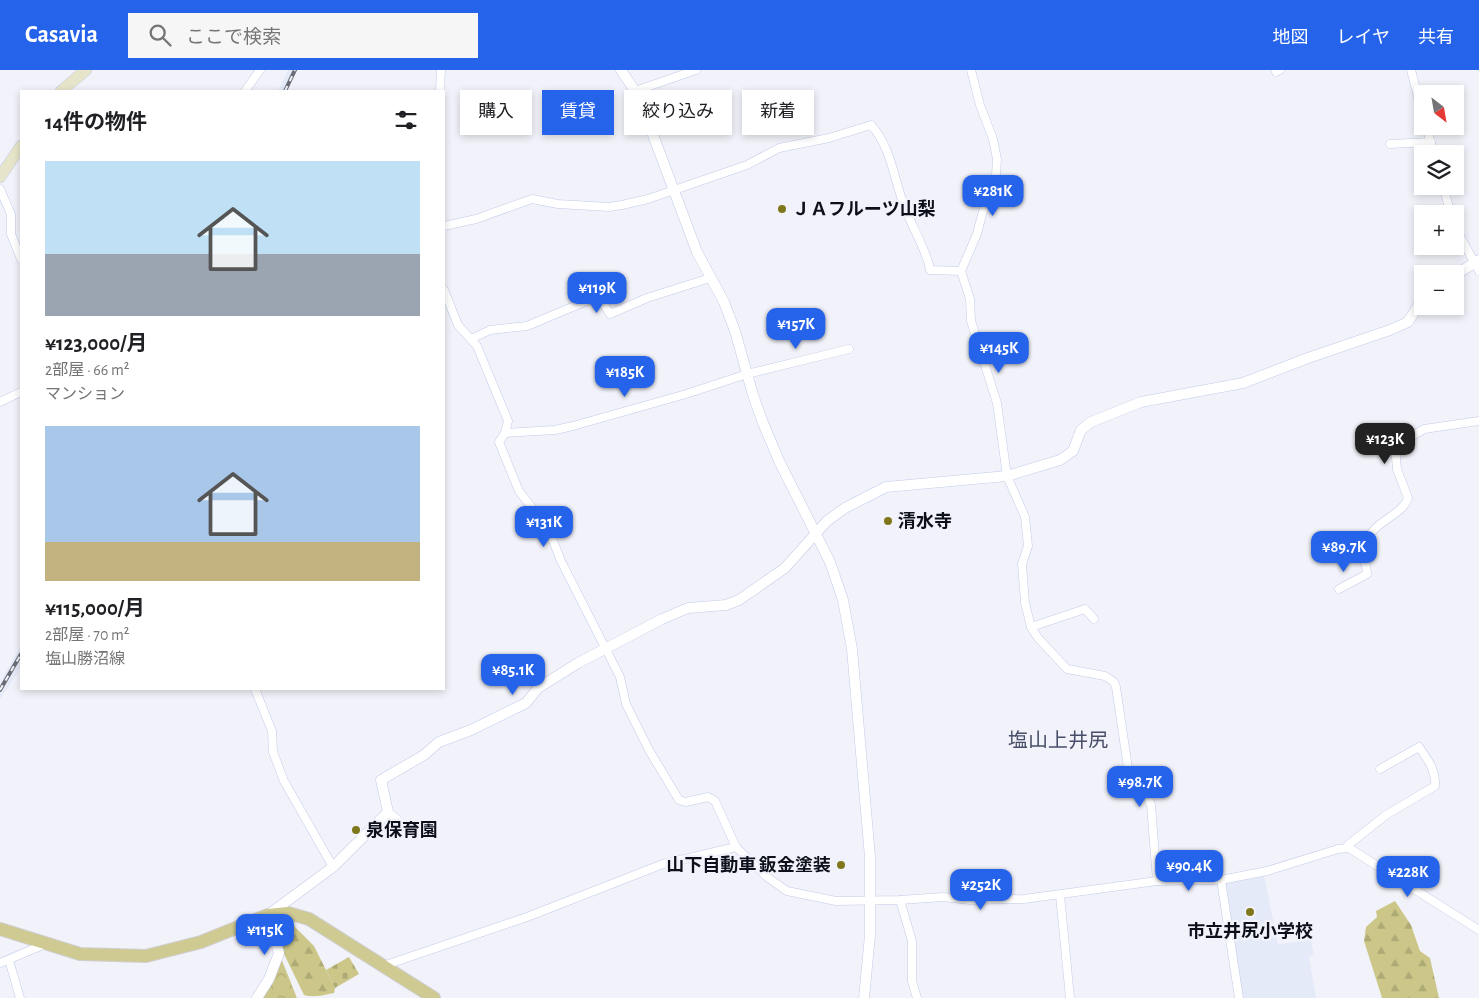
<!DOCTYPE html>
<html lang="ja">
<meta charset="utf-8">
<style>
:root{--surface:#fff;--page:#f6f6f6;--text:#202124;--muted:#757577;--accent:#2563eb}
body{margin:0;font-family:"Alegreya Sans","Noto Sans JP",sans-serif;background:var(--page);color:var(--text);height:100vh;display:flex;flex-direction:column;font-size:19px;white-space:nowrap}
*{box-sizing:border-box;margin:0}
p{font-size:16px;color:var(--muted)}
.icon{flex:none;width:28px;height:28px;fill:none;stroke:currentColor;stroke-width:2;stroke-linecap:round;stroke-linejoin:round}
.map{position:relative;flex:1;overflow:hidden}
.side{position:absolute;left:20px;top:20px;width:425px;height:600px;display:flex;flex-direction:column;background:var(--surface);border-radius:0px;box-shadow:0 2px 8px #0003}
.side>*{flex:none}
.top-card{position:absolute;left:460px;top:20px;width:475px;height:45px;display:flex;gap:10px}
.needle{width:32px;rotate:149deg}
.buttons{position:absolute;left:1414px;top:15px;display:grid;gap:10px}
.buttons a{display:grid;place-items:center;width:50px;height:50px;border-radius:0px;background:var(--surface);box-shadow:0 2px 8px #0003;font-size:25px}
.price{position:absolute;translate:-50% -42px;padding:0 11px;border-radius:10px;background:var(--accent);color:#fff;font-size:16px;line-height:32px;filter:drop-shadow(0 1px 2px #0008)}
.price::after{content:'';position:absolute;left:50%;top:30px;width:15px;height:11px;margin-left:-8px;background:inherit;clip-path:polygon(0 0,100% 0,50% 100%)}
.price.active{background:#222;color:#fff}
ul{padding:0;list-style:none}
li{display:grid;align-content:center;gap:10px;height:265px;padding:0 25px}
li span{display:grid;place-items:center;height:155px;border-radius:0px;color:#555}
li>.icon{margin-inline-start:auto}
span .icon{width:90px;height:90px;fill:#fffc;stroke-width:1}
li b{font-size:21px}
h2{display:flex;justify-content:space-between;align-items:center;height:60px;padding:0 25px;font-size:21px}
.pill{padding:0 18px;border-radius:0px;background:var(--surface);box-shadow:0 2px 8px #0003;font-size:18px;line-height:45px}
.pill.active{background:var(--accent);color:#fff}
header{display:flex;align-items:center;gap:30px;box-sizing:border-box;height:70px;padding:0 25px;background:var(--accent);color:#fff}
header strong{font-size:24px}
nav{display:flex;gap:28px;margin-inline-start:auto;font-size:18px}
.search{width:350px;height:45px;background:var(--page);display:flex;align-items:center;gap:12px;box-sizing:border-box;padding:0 18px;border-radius:0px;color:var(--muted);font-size:19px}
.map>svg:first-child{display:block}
.built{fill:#e5eaf9}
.forest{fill:url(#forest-firs)}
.cemetery{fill:url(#cemetery-stones)}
.park{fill:url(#park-crowns)}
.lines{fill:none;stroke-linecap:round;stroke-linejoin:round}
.minor-casing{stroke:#c2cae8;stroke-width:9}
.tertiary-casing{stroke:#c2cae8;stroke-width:11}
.secondary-casing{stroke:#c2cae8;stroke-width:12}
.primary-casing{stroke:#cfcfd1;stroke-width:14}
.minor{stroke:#fff;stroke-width:8}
.tertiary{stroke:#fff;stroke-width:10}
.secondary{stroke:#e7e5c9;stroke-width:11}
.primary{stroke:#cfca92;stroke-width:12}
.rail-casing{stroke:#6a6c75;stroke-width:4}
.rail{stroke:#f2f3fa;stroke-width:2;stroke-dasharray:5.5;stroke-linecap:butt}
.poi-dot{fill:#7f771c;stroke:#f2f3fa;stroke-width:2}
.labels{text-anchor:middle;stroke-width:4.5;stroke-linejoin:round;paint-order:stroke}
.poi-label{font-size:18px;font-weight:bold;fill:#0d101a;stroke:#f2f3fa;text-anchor:start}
.quarter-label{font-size:20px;fill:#494f68;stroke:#f2f3fa}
</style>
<header>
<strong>Casavia</strong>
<div class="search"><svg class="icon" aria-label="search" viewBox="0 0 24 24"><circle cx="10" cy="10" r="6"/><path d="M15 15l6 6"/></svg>ここで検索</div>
<nav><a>地図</a><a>レイヤ</a><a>共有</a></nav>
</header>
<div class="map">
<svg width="1479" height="928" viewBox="0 0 1479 928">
<defs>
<pattern id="forest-firs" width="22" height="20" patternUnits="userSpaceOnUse" patternTransform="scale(1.25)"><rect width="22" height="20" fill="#ccc789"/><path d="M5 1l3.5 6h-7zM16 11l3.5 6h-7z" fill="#aeaa76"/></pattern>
<pattern id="cemetery-stones" width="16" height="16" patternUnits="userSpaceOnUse" patternTransform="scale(1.25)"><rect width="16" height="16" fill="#ccc789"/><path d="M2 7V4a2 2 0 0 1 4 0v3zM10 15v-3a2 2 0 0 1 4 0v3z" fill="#aeaa76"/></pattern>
<pattern id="park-crowns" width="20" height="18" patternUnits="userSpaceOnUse" patternTransform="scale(1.25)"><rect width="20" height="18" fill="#ccc789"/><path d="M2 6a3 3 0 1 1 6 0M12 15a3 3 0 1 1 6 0" fill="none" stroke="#aeaa76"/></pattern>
</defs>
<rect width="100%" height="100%" fill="#f2f3fa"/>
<g class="built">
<polygon points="288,0 295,0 285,21 278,21"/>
<polygon points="21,575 21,598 0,629 0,613"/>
<polygon points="1264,805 1278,874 1311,870 1314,885 1309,887 1316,928 1241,928 1224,813"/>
</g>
<g class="forest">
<polygon points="1395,831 1411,855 1420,881 1430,888 1439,928 1382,928 1364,871 1366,857 1377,847 1376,841"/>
<path d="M 293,855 L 314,876 L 335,918 L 334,923 C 324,925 314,928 304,925 L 283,882 L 279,863 Z"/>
</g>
<polygon class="cemetery" points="349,887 359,904 335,918 326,900"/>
<polygon class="park" points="279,883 297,928 257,928"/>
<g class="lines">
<defs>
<g id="minor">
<polyline points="971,0 980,35 993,69 997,89 995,122 983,141 977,164 961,201 970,229 971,251 997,333 1007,406 1025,447 1028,476 1022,494 1025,533 1031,557 1038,568 1067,599 1105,606 1114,612 1116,617 1131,718 1135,722 1146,724 1151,735 1157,811"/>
<polyline points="1411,0 1422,42"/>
<polyline points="1276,2 1280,0"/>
<polyline points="245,21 260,0"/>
<polyline points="440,21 441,0"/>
<polyline points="635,21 696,0"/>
<polyline points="1426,56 1434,84"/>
<polyline points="1390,74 1431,72"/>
<polyline points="1443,116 1451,144"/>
<polyline points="0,119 11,144 11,164 21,189"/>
<path d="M 444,156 L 476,149 L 532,129 L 558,134 L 609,137 L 622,135 L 648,129 L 747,95 L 779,78 L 829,68 L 871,55 C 892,78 894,111 905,138 C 911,155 928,183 930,200 L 961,201"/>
<polyline points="1455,157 1479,201"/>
<polyline points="444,220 458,255 477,276 508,351 505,363 499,372 519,421 548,458 561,491 620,607 626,634 649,680 679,730 686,732 708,727 715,731 736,777 767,807 787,821 836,831 900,830 943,827 970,830 1024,829 1157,811 1221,810 1267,801 1338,779 1349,778 1479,860"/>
<polyline points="471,269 490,260 527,256 594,228 601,230 610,244 647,228 710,208"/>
<polyline points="0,332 21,322"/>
<polyline points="505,363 555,360 573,356 686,324 747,304 849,279"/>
<path d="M 1339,519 L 1367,504 C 1367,495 1361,486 1364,476 C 1373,449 1402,447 1408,428 L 1397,399 L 1395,376 L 1424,359 L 1479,351"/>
<polyline points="1031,557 1085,539 1094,549"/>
<polyline points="255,619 272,661 273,682 284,711 333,797"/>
<polyline points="388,742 397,749"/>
<path d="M 1348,775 L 1386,745 L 1435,716 C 1436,700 1428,690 1419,677 L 1380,699"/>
<polyline points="1221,810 1239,928"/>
<polyline points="1060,825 1070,928"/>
<polyline points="900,830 912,871 912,911 917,928"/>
<polyline points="9,890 20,928"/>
<polyline points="0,893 45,874"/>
<polyline points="383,896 527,847 663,794 736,777"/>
</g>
<g id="tertiary">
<polyline points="621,0 635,21 644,41 697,182 724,232 735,261 753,325 763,353 779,391 830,492 843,530 852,579 870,787 870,865 864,928"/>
<polyline points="1455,205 1479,190"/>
<polyline points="257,928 269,909 279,883 268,845 333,797 388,742 381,710 424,685 439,672 471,660 526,633 538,618 578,593 662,549 688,538 726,535 739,530 785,498 827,451 845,438 886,417 1007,406 1060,390 1073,381 1081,360 1091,352 1141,332 1243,313 1308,288 1390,260 1408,252 1422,230"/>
</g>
<g id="secondary">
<polyline points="61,21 86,0"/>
<polyline points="0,107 21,76"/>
</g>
<polyline id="primary" points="0,859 80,884 146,886 201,872 268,845 288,843 309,849 434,928"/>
</defs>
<use href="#minor" class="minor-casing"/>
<use href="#tertiary" class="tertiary-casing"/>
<use href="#secondary" class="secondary-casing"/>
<use href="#primary" class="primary-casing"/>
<use href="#minor" class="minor"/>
<use href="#tertiary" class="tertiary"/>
<use href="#secondary" class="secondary"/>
<use href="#primary" class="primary"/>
<defs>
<g id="rail">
<polyline points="285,21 295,0"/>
<polyline points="0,620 21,584"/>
</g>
</defs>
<use href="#rail" class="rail-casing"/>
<use href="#rail" class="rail"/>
</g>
<g class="poi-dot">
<circle cx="782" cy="139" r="5"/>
<circle cx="888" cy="451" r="5"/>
<circle cx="356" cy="760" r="5"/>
<circle cx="841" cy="795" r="5"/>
<circle cx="1250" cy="842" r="5"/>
</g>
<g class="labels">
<g class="poi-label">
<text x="792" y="145">ＪＡフルーツ山梨</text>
<text x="898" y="457">清水寺</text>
<text x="366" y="766">泉保育園</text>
<text x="831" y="801" text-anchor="end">山下自動車 鈑金塗装</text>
<text x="1250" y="867" text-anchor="middle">市立井尻小学校</text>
</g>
<g class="quarter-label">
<text x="1058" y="677">塩山上井尻</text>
</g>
</g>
</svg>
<div class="buttons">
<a><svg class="needle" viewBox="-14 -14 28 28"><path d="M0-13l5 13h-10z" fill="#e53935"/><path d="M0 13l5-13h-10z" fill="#757577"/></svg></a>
<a><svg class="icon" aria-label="layers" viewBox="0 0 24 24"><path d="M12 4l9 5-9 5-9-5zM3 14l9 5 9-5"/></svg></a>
<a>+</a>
<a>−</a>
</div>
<b class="price" style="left:993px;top:147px">¥281K</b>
<b class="price" style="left:597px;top:244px">¥119K</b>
<b class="price" style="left:796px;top:280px">¥157K</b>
<b class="price" style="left:999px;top:304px">¥145K</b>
<b class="price" style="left:625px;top:328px">¥185K</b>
<b class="price active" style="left:1385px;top:395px">¥123K</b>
<b class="price" style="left:544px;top:478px">¥131K</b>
<b class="price" style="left:1344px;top:503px">¥89.7K</b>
<b class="price" style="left:513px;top:626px">¥85.1K</b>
<b class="price" style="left:1140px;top:738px">¥98.7K</b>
<b class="price" style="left:1189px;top:822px">¥90.4K</b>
<b class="price" style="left:1408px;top:828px">¥228K</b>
<b class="price" style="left:981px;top:841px">¥252K</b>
<b class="price" style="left:265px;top:886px">¥115K</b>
<div class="top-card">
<a class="pill">購入</a>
<a class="pill active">賃貸</a>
<a class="pill">絞り込み</a>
<a class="pill">新着</a>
</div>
<section class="side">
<h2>14件の物件<svg class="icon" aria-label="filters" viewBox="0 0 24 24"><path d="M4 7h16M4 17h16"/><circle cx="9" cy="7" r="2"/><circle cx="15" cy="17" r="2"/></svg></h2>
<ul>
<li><span style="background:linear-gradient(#bfe0f5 60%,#9aa5b1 0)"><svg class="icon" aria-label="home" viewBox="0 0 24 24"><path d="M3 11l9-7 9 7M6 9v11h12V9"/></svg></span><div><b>¥123,000/月</b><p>2部屋 · 66 m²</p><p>マンション</p></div></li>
<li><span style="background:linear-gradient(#a9c7e8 75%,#c2b280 0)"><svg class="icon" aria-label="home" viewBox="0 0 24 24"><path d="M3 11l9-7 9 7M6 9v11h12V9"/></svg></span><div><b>¥115,000/月</b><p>2部屋 · 70 m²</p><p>塩山勝沼線</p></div></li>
</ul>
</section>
</div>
